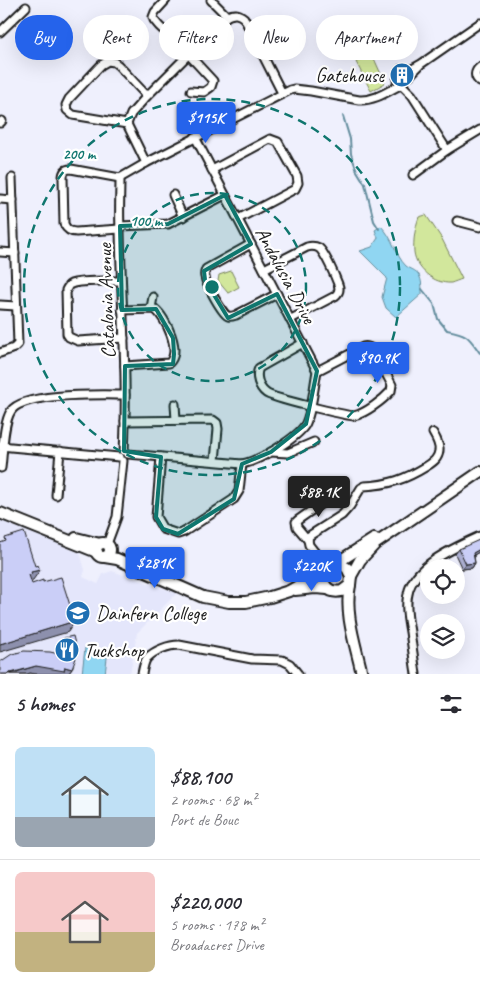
<!DOCTYPE html>
<meta charset="utf-8">
<style>
:root{--surface:#fff;--page:#f2f2f3;--text:#2b2b33;--muted:#7c7c81;--line:#e1e1e2;--accent:#2563eb}
body{margin:0;font-family:Caveat,sans-serif;background:var(--page);color:var(--text);height:100vh;display:flex;flex-direction:column;font-size:19px;white-space:nowrap}
*{box-sizing:border-box;margin:0}
p{font-size:16px;color:var(--muted)}
.icon{flex:none;width:28px;height:28px;fill:none;stroke:currentColor;stroke-width:2;stroke-linecap:round;stroke-linejoin:round}
.map{position:relative;height:674px;overflow:hidden}
.side{display:flex;flex-direction:column;background:var(--surface);flex:1}
.side>*{flex:none}
.top-card{position:absolute;left:15px;top:15px;width:450px;height:45px;display:flex;gap:10px}
.controls{position:absolute;left:420px;top:559px;display:grid;gap:10px}
.controls a{display:grid;place-items:center;width:45px;height:45px;border-radius:50%;background:var(--surface);box-shadow:0 5px 20px #0002;font-size:25px}
.price{position:absolute;translate:-50% -42px;padding:0 11px;border-radius:5px;background:var(--accent);color:#fff;font-size:16px;line-height:32px;filter:drop-shadow(0 1px 2px #0008)}
.price::after{content:'';position:absolute;left:50%;top:30px;width:15px;height:11px;margin-left:-8px;background:inherit;clip-path:polygon(0 0,100% 0,50% 100%)}
.price.active{background:#222;color:#fff}
ul{padding:0;list-style:none}
li{display:flex;align-items:center;gap:15px;height:125px;padding:0 15px}
li+li{border-top:1px solid var(--line)}
li span{display:grid;place-items:center;flex:none;width:140px;height:100px;border-radius:8px;color:#555}
li>.icon{margin-inline-start:auto}
span .icon{width:60px;height:60px;fill:#fffc;stroke-width:1}
li b{font-size:21px}
h2{display:flex;justify-content:space-between;align-items:center;height:60px;padding:0 15px;font-size:21px}
.chip{padding:0 18px;border-radius:22px;background:var(--surface);box-shadow:0 5px 20px #0002;font-size:18px;line-height:45px}
.chip.active{background:var(--accent);color:#fff}
.map>svg:first-child{display:block}
.built{fill:#e4e6fb}
.green{fill:#d2e79c;stroke:#77825c}
.water{fill:#90d6f2;stroke:#628c9c}
.lines{fill:none;stroke-linecap:round;stroke-linejoin:round}
.stream{stroke:#628c9c;stroke-width:2}
.street-casing{stroke:#1c1c1c;stroke-width:11}
.secondary-casing{stroke:#1c1c1c;stroke-width:14}
.street{stroke:#fff;stroke-width:7}
.secondary{stroke:#fff;stroke-width:10}
.wall{fill:#aeb1d4;stroke:#1c1c1c}
.shaded-wall{fill:#8d90ad;stroke:#1c1c1c}
.building{fill:#cacef7;stroke:#1c1c1c}
.marked{fill:#0f766e;fill-opacity:0.2;stroke:#0f766e;stroke-width:4;stroke-linejoin:round}
.ring{fill:none;stroke:#0f766e;stroke-width:2.5;stroke-dasharray:9 6}
.labels{text-anchor:middle;stroke-width:4.5;stroke-linejoin:round;paint-order:stroke}
.poi-label{font-size:20px;fill:#1c1c1c;stroke:#fff;text-anchor:start}
.street-label{font-size:20px;fill:#1c1c1c;stroke:#fff}
.centre{fill:#0f766e;stroke:#fff;stroke-width:2.5}
.ring-label{font-size:15px;text-anchor:middle;font-weight:bold;fill:#0f766e;stroke:#fff;stroke-width:4.5;stroke-linejoin:round;paint-order:stroke}
</style>
<div class="map">
<svg width="480" height="674" viewBox="0 0 480 674">
<rect width="100%" height="100%" fill="#eff0fd"/>
<filter id="ink" filterUnits="userSpaceOnUse"><feTurbulence type="fractalNoise" baseFrequency=".02" numOctaves="2"/><feDisplacementMap in="SourceGraphic" scale="10" xChannelSelector="R" yChannelSelector="G"/><feConvolveMatrix kernelMatrix="1 2 1 2 8 2 1 2 1" color-interpolation-filters="sRGB"/></filter>
<g filter="url(#ink)">
<polygon class="built" points="0,520 80,553 85,570 83,577 98,584 103,574 112,571 177,593 137,633 130,674 0,674"/>
<g class="green">
<polygon points="372,54 385,83 371,91 356,62"/>
<path d="M 426,215 L 442,239 L 462,279 C 459,280 454,282 451,283 C 434,284 416,269 414,252 C 413,241 415,228 419,217 Z"/>
<polygon points="231,271 239,287 228,293 218,281 219,275"/>
</g>
<g class="water">
<path d="M 381,226 C 394,239 395,255 406,266 C 410,269 416,270 419,275 C 422,281 422,287 422,294 L 396,317 L 386,308 L 382,297 L 387,278 L 360,251 L 372,247 L 378,238 L 375,230 Z"/>
<polygon points="85,648 108,650 105,674 82,674"/>
</g>
<g class="lines">
<g class="stream">
<polyline points="343,116 350,139 351,154 357,171 365,184 374,221 379,229"/>
<path d="M 422,289 L 434,304 L 438,319 L 447,330 C 468,334 468,336 480,353"/>
</g>
<defs>
<g id="street">
<polyline points="166,0 155,12 153,17 154,20 159,26 188,54 213,81 211,87 204,92 191,91"/>
<polyline points="211,0 227,16"/>
<polyline points="0,32 26,7"/>
<path d="M 480,67 C 474,72 474,77 480,82"/>
<polyline points="405,73 421,64 480,23"/>
<polyline points="409,76 419,66"/>
<polyline points="397,80 412,95 447,150"/>
<polyline points="0,123 2,121"/>
<polyline points="127,124 73,115 67,110 66,105 69,99 101,65 108,61 114,62 118,65 147,96"/>
<path d="M 146,163 L 127,124 L 131,114 L 147,96 L 227,16 C 234,13 238,13 244,18 L 282,93"/>
<polyline points="212,170 270,139 278,142 297,176 298,183 295,189 238,219"/>
<polyline points="413,175 447,150 480,130"/>
<path d="M 120,178 L 146,163 L 290,90 L 294,89 L 311,91 L 359,100 C 375,101 388,91 402,84 L 404,81"/>
<path d="M 120,178 C 120,195 119,212 120,228 C 121,303 128,377 124,451"/>
<polyline points="173,195 183,217"/>
<polyline points="0,199 13,200"/>
<polyline points="457,221 480,227"/>
<polyline points="120,226 168,224 225,195"/>
<path d="M 120,229 L 76,232 C 70,232 67,230 64,224 L 63,178 C 63,172 65,169 71,169 L 120,178"/>
<path d="M 251,244 L 206,269 C 205,273 204,273 205,277 C 206,284 223,315 228,316 C 231,317 233,316 236,315 L 277,294"/>
<polyline points="0,252 15,253"/>
<path d="M 264,269 L 307,247 C 311,246 315,246 319,248 C 325,253 335,276 338,284 C 340,289 339,293 335,296 L 291,319"/>
<path d="M 121,281 C 111,281 79,280 71,284 C 68,285 68,287 66,290 L 67,334 L 69,337 L 78,341 L 124,338"/>
<polyline points="0,305 16,306"/>
<polyline points="151,308 153,297"/>
<path d="M 122,310 L 155,309 C 166,318 182,351 169,363 L 125,366"/>
<path d="M 303,343 L 259,368 C 255,376 259,388 266,393 C 271,398 344,415 354,416 C 366,413 383,400 391,391 L 392,385 L 374,351 C 370,347 366,345 361,348 L 317,371"/>
<polyline points="0,353 14,348 18,344 12,178"/>
<polyline points="175,404 176,420"/>
<polyline points="125,421 213,420 217,423 218,429 215,461"/>
<polyline points="0,446 119,457"/>
<polyline points="271,452 288,453 314,442"/>
<path d="M 128,454 L 242,464 C 259,461 296,439 305,425 C 312,412 314,386 317,371 L 195,137"/>
<polyline points="161,457 156,517 163,529 178,534 184,532 234,499 239,491 242,464"/>
<path d="M 1,468 C 3,453 3,423 11,411 C 23,392 103,395 125,395"/>
<path d="M 364,486 C 389,485 406,479 427,466 C 433,462 438,459 439,451 C 440,445 436,438 433,433"/>
<polyline points="56,495 60,451"/>
<polyline points="308,540 297,527 296,522 298,520 332,496"/>
<polyline points="107,544 117,517 123,461"/>
<polyline points="327,568 309,545 308,540 309,536 342,515 350,506 361,488"/>
<path d="M 142,674 C 143,669 144,662 147,658 C 155,650 169,645 179,645 L 252,659 L 282,660 L 290,664 L 298,674"/>
<path d="M 416,674 C 414,660 412,646 410,632 C 408,620 405,606 408,594 C 413,565 456,547 480,536"/>
</g>
<g id="secondary">
<polyline points="0,513 97,552"/>
<polyline points="76,538 100,544"/>
<circle cx="103" cy="550" r="7"/>
<path d="M 105,557 L 117,559 L 203,597 L 229,602 L 246,602 L 270,597 L 289,591 L 324,571 L 330,565 L 339,564 L 347,568 L 351,576 L 350,585 L 342,591 C 329,594 320,585 324,571"/>
<polyline points="335,564 374,539"/>
<polyline points="351,576 360,560 375,544 480,472"/>
<path d="M 350,585 C 344,614 356,646 362,674"/>
<polyline points="295,590 315,588 328,589"/>
</g>
</defs>
<use href="#street" class="street-casing"/>
<use href="#secondary" class="secondary-casing"/>
<use href="#street" class="street"/>
<use href="#secondary" class="secondary"/>
</g>
<g class="wall">
<polygon points="399,64 403,74 401,77 397,75 393,72"/>
<polygon points="459,549 479,552 474,555 475,563 472,568 462,569 455,554"/>
<polygon points="64,638 73,657 71,657 72,669 68,674 35,674 30,673 28,674 0,674 63,655 60,643"/>
</g>
<g class="shaded-wall">
<polygon points="398,72 403,74 401,77 397,75"/>
<polygon points="480,549 479,552 469,558 473,553"/>
<polygon points="475,563 472,568 462,569 466,564"/>
<polygon points="40,570 33,580 26,582 22,585 31,572"/>
<polygon points="75,621 68,632 0,652 0,644"/>
<polygon points="77,652 73,657 64,659 68,654"/>
<polygon points="36,666 65,667 72,669 68,674 35,674 30,673 28,674 10,674"/>
</g>
<g class="building">
<polygon points="399,64 403,67 402,71 403,74 398,72 395,69"/>
<polygon points="24,532 35,566 38,565 40,570 31,572 32,574 29,575 32,584 43,580 43,582 61,577 75,621 0,644 0,543 6,541 5,538"/>
<polygon points="479,540 480,542 480,549 473,553 475,563 466,564 459,549"/>
<polygon points="73,636 77,652 68,654 64,638"/>
<polygon points="24,651 50,652 76,658 72,669 65,667 64,671 36,666 11,673 10,671 7,674 0,674 0,662 12,654"/>
</g>
</g>
<path class="marked" d="M 225,195 L 251,244 L 204,271 L 205,280 L 228,318 L 277,294 L 317,371 L 306,424 L 271,452 L 242,464 L 234,499 L 178,534 L 163,529 L 156,517 L 161,457 L 124,451 L 125,366 L 173,364 L 174,354 L 173,338 L 156,309 L 122,310 L 120,226 L 168,224 Z"/>
<g class="ring">
<circle cx="212" cy="287" r="94"/>
<circle cx="212" cy="287" r="188"/>
</g>
<defs>
<symbol id="building-disc" viewBox="-11 -11 22 22"><circle r="9.5" fill="#1f6fb2" stroke="#fff"/><path d="M-4-6H4V6H1V3H-1V6H-4ZM-2.5-4.3h1.7v1.8h-1.7ZM.8-4.3h1.7v1.8H.8ZM-2.5-1h1.7V.8h-1.7ZM.8-1h1.7V.8H.8Z" fill="#fff"/></symbol>
<symbol id="school-disc" viewBox="-11 -11 22 22"><circle r="9.5" fill="#1f6fb2" stroke="#fff"/><path d="M0-5L7-2L0 1L-7-2ZM-4 1L0 2.5L4 1V4Q0 6-4 4Z" fill="#fff"/></symbol>
<symbol id="restaurant-disc" viewBox="-11 -11 22 22"><circle r="9.5" fill="#1f6fb2" stroke="#fff"/><path d="M-5-6h1v4h1v-4h1v4h1v-4h1v5L-1.5 .5V6h-2V.5L-5-1ZM5-6V6H3V1.5H1.5Q1.5-4 5-6Z" fill="#fff"/></symbol>
</defs>
<g fill-rule="evenodd">
<use href="#building-disc" x="388" y="61" width="28" height="28"/>
<use href="#school-disc" x="64" y="599" width="28" height="28"/>
<use href="#restaurant-disc" x="53" y="636" width="28" height="28"/>
</g>
<g class="labels">
<g class="poi-label">
<text x="384" y="82" text-anchor="end">Gatehouse</text>
<text x="96" y="620">Dainfern College</text>
<text x="84" y="657">Tuckshop</text>
</g>
<g class="street-label">
<text transform="translate(286 275) rotate(62)" y="7">Andalusia Drive</text>
<text transform="translate(106 301) rotate(-92)" y="7">Catalonia Avenue</text>
</g>
</g>
<circle cx="212" cy="287" r="8" class="centre"/>
<g class="ring-label">
<text x="79" y="159">200 m</text>
<text x="146" y="226">100 m</text>
</g>
</svg>
<div class="controls">
<a><svg class="icon" aria-label="locate" viewBox="0 0 24 24"><circle cx="12" cy="12" r="6"/><path d="M12 2v4M12 18v4M2 12h4M18 12h4"/></svg></a>
<a><svg class="icon" aria-label="layers" viewBox="0 0 24 24"><path d="M12 4l9 5-9 5-9-5zM3 14l9 5 9-5"/></svg></a>
</div>
<b class="price" style="left:206px;top:144px">$115K</b>
<b class="price" style="left:378px;top:384px">$90.9K</b>
<b class="price active" style="left:319px;top:518px">$88.1K</b>
<b class="price" style="left:155px;top:589px">$281K</b>
<b class="price" style="left:312px;top:592px">$220K</b>
<div class="top-card">
<a class="chip active">Buy</a>
<a class="chip">Rent</a>
<a class="chip">Filters</a>
<a class="chip">New</a>
<a class="chip">Apartment</a>
</div>
</div>
<section class="side">
<h2>5 homes<svg class="icon" aria-label="filters" viewBox="0 0 24 24"><path d="M4 7h16M4 17h16"/><circle cx="9" cy="7" r="2"/><circle cx="15" cy="17" r="2"/></svg></h2>
<ul>
<li><span style="background:linear-gradient(#bfe0f5 70%,#9aa5b1 0)"><svg class="icon" aria-label="home" viewBox="0 0 24 24"><path d="M3 11l9-7 9 7M6 9v11h12V9"/></svg></span><div><b>$88,100</b><p>2 rooms · 68 m²</p><p>Port de Bouc</p></div></li>
<li><span style="background:linear-gradient(#f6c9c9 60%,#c2b280 0)"><svg class="icon" aria-label="home" viewBox="0 0 24 24"><path d="M3 11l9-7 9 7M6 9v11h12V9"/></svg></span><div><b>$220,000</b><p>5 rooms · 178 m²</p><p>Broadacres Drive</p></div></li>
</ul>
</section>
